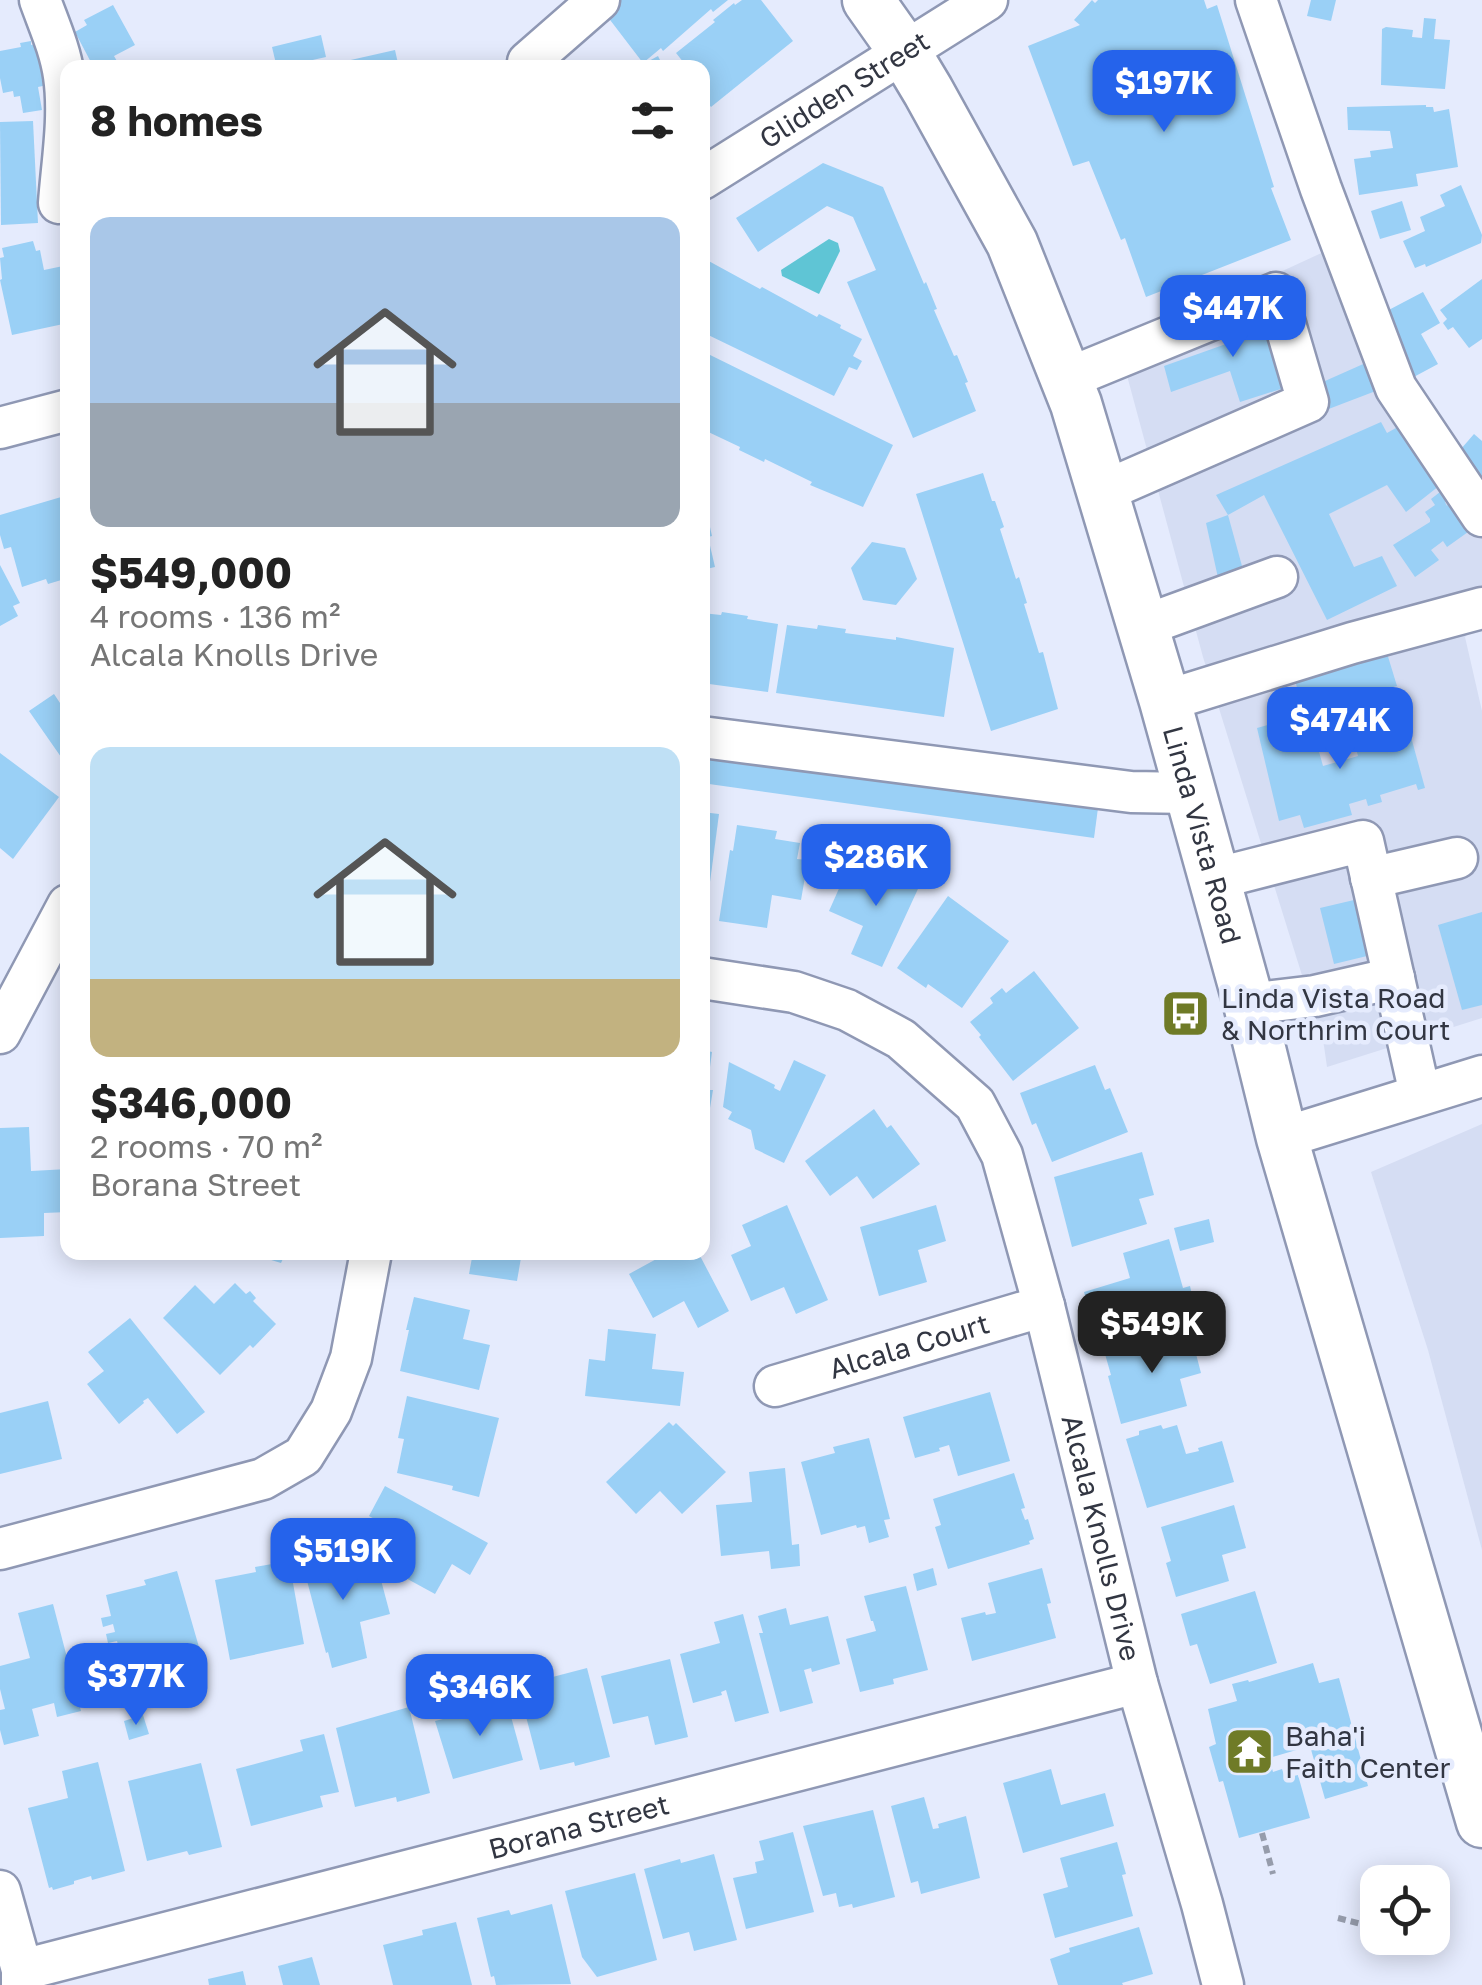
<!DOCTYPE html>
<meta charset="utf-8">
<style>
:root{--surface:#fff;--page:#f2f2f2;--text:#222;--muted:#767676;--accent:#2563eb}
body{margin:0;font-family:"Golos Text",sans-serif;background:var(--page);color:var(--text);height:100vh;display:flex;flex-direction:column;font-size:38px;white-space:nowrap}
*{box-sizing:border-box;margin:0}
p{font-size:32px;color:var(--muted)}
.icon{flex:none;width:55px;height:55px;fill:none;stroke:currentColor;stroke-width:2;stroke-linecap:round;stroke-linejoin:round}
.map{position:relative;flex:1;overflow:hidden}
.details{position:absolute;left:60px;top:60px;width:650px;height:1200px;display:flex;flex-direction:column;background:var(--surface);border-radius:20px;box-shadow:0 5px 25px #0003}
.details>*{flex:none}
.fabs{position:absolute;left:1360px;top:1865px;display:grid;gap:20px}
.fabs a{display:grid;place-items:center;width:90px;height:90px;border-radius:20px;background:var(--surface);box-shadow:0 5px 25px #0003;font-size:50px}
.price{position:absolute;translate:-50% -85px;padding:0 22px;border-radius:20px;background:var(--accent);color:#fff;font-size:32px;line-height:65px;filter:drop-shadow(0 2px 5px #0008)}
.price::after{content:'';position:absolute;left:50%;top:60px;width:30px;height:22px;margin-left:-15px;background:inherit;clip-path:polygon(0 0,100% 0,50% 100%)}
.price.active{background:#222;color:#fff}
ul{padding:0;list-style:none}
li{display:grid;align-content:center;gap:20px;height:530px;padding:0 30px}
li span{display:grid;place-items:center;height:310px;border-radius:20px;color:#555}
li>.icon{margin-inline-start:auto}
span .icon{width:180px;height:180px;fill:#fffc;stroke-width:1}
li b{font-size:42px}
h2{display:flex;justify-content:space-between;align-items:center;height:120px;padding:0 30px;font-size:42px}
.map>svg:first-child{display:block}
.built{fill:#d5ddf3}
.water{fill:#5fc5d5}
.building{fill:#9ad0f6}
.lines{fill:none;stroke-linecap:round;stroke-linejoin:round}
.minor-casing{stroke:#8f98b4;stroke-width:45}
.major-casing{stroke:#8f98b4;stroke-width:55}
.path{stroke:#969cab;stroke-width:6;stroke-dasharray:8 5;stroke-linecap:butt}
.minor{stroke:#fff;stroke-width:40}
.major{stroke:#fff;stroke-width:50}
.labels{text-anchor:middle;stroke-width:9;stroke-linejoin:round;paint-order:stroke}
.street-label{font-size:28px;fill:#323642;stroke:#e5ebfd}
.poi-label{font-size:28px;fill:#323642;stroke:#e5ebfd;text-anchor:start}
</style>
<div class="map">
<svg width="1482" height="1985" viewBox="0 0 1482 1985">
<rect width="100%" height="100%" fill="#e5ebfd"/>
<g class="built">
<polygon points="1328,250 1390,403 1482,538 1482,619 1465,637 1482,711 1482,1018 1327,1067 1324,1046 1203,657 1119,346"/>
<polygon points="1482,1124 1482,1550 1428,1350 1371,1172"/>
</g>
<polygon class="water" points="829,239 838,243 840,251 819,294 782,276 781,270"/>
<g class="building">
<polygon points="619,0 728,0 713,12 711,9 663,51 661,48 643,63 604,12"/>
<polygon points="742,0 761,0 793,41 711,107 702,96 702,68 688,68 676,53 715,22 713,20 734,3 735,5"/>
<polygon points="1092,0 1095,3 1098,0 1204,0 1207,9 1217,5 1274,187 1271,188 1291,240 1146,297 1125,238 1121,240 1089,161 1073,166 1028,46 1080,25 1074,20"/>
<polygon points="1311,0 1336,0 1331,21 1307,16"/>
<polygon points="113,5 135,45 114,56 121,68 106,68 104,63 94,68 75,32 87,25 84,20"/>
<polygon points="1424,18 1436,19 1434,39 1450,40 1445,89 1381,85 1382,29 1386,27 1413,30 1412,37 1422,38"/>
<polygon points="321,35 326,57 277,68 272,47"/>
<polygon points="31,41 31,45 44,42 52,84 38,87 42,110 23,113 20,96 14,97 13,91 3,93 0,78 0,51 21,47 20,43"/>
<polygon points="395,50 399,68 334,68 333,64"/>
<polygon points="658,56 664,68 636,68 645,63"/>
<polygon points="1426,105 1426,107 1433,107 1434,112 1449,109 1458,167 1416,174 1418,186 1359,195 1354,159 1371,157 1370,151 1393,148 1390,131 1348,130 1347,107"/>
<polygon points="33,121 38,223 1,225 0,122"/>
<polygon points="823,163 883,187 924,284 926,282 937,309 934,310 954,356 957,355 968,382 965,383 976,411 913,438 847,282 876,270 853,217 827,206 758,252 736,218"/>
<polygon points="1461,185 1482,235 1481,243 1426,267 1425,264 1415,268 1403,241 1425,231 1420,217 1445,206 1440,195"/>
<polygon points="1402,201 1411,230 1380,239 1371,211"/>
<polygon points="33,241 36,251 40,250 44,270 68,265 68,323 12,335 0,280 2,279 0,258 4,257 2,248"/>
<polygon points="705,259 760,289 762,287 817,317 819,314 841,325 840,328 862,339 853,356 862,361 857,370 849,367 834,396 702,332 702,260"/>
<polygon points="1482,279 1482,339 1469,348 1453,327 1448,330 1443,323 1447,319 1440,310"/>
<polygon points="1423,292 1440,323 1421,334 1438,364 1410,379 1383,313"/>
<polygon points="1256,307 1284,388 1240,402 1230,371 1171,392 1164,366 1226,344 1216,322"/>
<polygon points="702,351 893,445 863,507 810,485 812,482 765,459 764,462 739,450 740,447 702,429"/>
<polygon points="1370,361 1381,389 1326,410 1316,385"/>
<polygon points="1381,422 1387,433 1403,424 1439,486 1406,512 1387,485 1329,514 1354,567 1382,556 1397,586 1327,620 1264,495 1228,515 1216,495"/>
<polygon points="1474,434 1482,441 1482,483 1454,457"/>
<polygon points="983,473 992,501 995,501 1004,527 1000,529 1016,579 1019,577 1027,603 1024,604 1039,653 1043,652 1058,709 991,731 916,494"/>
<polygon points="1440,492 1446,501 1445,502 1447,506 1448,504 1468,532 1447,547 1443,541 1431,550 1439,560 1415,577 1393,545 1430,522 1430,519 1425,512 1435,505 1431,499"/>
<polygon points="68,495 68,578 48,584 46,579 22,587 11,547 4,549 0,535 0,515"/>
<polygon points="706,509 712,536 708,537 715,567 702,570 702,510"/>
<polygon points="1228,515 1245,577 1220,587 1206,523"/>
<polygon points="872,542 905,548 917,579 896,605 863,600 851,568"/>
<polygon points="0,565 20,603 13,606 18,616 0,626"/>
<polygon points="722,612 748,616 747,619 778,624 768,692 702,683 702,613 721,615"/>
<polygon points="787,625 817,629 818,625 846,629 845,633 896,640 896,637 954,648 944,717 776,693"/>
<polygon points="1386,650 1397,686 1386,689 1393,711 1321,732 1314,710 1304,712 1294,677"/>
<polygon points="54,694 62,706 68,702 68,767 29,711"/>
<polygon points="1405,715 1425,788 1418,790 1416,784 1380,795 1382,802 1368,806 1366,799 1349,804 1352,815 1304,828 1300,815 1279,821 1257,728 1275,723 1283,750 1316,741 1323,766 1358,756 1351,730"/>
<polygon points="0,753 59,797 13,859 0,848"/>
<polygon points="702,753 1098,808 1094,838 702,783"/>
<polygon points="702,812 719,814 705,920 702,920"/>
<polygon points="737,825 777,831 775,839 800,843 797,859 808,860 801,900 772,895 767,928 719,921 730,850 733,851"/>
<polygon points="849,866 888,883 896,866 923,878 882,967 851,954 863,926 829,911"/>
<polygon points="948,896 1009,941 962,1008 928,984 926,988 897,968"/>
<polygon points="1354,900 1367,956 1334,964 1320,908"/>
<polygon points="1482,912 1482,1005 1462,1010 1438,925"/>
<polygon points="1034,971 1079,1028 1013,1081 979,1037 981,1035 970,1022 993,1003 990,998 1002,988 1006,993"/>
<polygon points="702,1045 709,1046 708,1051 712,1052 707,1090 713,1090 710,1108 702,1108"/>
<polygon points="794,1060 826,1075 784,1163 755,1149 751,1130 728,1119 732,1112 723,1107 729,1062 775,1085 774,1088 780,1091"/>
<polygon points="1095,1065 1105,1090 1110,1088 1128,1132 1052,1162 1036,1123 1032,1125 1020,1093"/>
<polygon points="874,1109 887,1128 891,1125 920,1164 873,1199 857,1176 830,1196 805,1161"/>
<polygon points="29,1127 31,1171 68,1169 68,1212 44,1213 44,1236 0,1238 0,1128"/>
<polygon points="1142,1152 1154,1195 1139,1199 1147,1224 1072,1247 1054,1177"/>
<polygon points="787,1205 828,1300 796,1314 784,1287 751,1301 731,1255 751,1246 742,1225"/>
<polygon points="936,1205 946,1241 918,1250 927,1282 879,1296 860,1227"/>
<polygon points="1209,1219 1214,1242 1180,1251 1174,1228"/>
<polygon points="1169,1239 1183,1288 1190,1286 1194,1304 1188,1305 1189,1308 1096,1336 1084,1292 1130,1278 1123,1253"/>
<polygon points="245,1252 286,1252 281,1263"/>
<polygon points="473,1252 522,1252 517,1281 469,1274"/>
<polygon points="658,1252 698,1252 729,1311 698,1328 684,1301 653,1318 629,1274 660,1257"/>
<polygon points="235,1283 246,1294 250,1291 256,1298 253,1301 276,1324 253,1348 250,1345 220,1375 163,1318 195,1285 214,1304"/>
<polygon points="414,1297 470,1310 463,1339 490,1345 479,1390 400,1371 409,1330 406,1330"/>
<polygon points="130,1318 205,1412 177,1434 148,1398 143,1401 144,1403 119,1424 87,1384 104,1371 88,1352"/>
<polygon points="608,1329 656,1334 652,1369 684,1372 680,1406 585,1396 589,1359 605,1361"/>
<polygon points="1190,1331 1201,1373 1180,1379 1187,1406 1121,1424 1108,1376 1111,1375 1105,1354"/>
<polygon points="990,1392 1010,1461 958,1476 949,1445 939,1448 940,1451 915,1458 903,1417"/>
<polygon points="407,1396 499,1418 479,1497 452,1490 453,1486 397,1473 404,1439 398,1438"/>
<polygon points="48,1401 62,1459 0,1474 0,1413"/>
<polygon points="669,1422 673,1426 676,1423 726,1472 682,1514 660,1491 636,1514 606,1482"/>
<polygon points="1161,1425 1163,1429 1177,1425 1186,1454 1199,1451 1198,1448 1222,1441 1234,1482 1147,1508 1126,1439 1139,1435 1139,1431"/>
<polygon points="869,1438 890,1519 884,1520 889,1537 869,1543 865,1526 857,1528 856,1525 821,1535 801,1462 835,1453 833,1447"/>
<polygon points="785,1468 792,1545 799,1544 800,1566 771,1569 769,1551 721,1556 716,1505 752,1502 749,1472"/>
<polygon points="1014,1473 1025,1508 1021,1509 1025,1520 1028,1519 1034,1539 1029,1541 1030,1544 948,1569 935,1527 941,1525 933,1499"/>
<polygon points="385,1486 488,1543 470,1575 452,1564 435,1594 391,1570 409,1538 369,1516"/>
<polygon points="1234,1505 1246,1548 1222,1555 1229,1581 1176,1597 1166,1563 1171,1561 1161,1527"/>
<polygon points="334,1545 342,1575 377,1565 390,1614 360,1622 367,1658 332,1668 328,1652 326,1653 300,1554"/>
<polygon points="289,1561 304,1644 230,1660 215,1580 256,1572 255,1567"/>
<polygon points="933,1568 937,1585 917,1591 913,1574"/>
<polygon points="1042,1568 1051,1603 1047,1604 1056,1638 972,1661 961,1618 985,1612 986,1615 996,1613 988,1583"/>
<polygon points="177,1571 201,1654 126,1674 117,1641 108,1643 106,1634 115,1632 113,1624 103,1627 101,1618 111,1616 106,1595 146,1585 144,1580"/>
<polygon points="906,1586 928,1670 893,1679 894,1684 860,1692 846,1639 876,1631 873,1621 871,1621 864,1596"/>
<polygon points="1255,1591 1277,1663 1210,1684 1197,1644 1190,1646 1181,1614"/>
<polygon points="53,1604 81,1711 57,1717 54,1703 32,1709 39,1736 4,1745 0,1730 0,1710 5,1709 0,1689 0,1666 30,1658 18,1613"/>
<polygon points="786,1608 790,1625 828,1616 840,1664 812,1672 811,1668 804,1670 813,1703 780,1712 759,1633 763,1633 758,1616"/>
<polygon points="743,1614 769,1713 735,1722 726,1690 721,1692 722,1695 693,1703 680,1654 720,1643 714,1622"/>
<polygon points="670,1659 688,1737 655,1745 648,1716 613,1724 601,1676"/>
<polygon points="1313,1663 1319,1683 1339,1678 1368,1786 1325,1799 1310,1746 1269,1758 1273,1772 1282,1769 1285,1778 1298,1775 1310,1818 1239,1838 1223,1781 1219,1782 1209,1747 1216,1744 1208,1709 1237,1701 1232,1684 1248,1680 1249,1682"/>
<polygon points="587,1668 610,1757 575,1766 574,1762 540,1770 518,1686"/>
<polygon points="503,1692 505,1702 507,1702 523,1760 453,1779 435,1721 494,1706 491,1695"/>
<polygon points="409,1707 430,1793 397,1802 396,1797 355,1807 336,1728"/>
<polygon points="143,1715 149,1734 129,1740 124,1721"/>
<polygon points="324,1734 339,1792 320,1796 323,1807 251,1826 236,1769 303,1751 300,1740"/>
<polygon points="98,1762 125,1871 92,1880 91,1876 74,1881 74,1884 53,1890 52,1887 49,1888 28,1808 68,1798 62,1771"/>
<polygon points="201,1763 222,1847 189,1855 187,1851 147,1861 128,1781"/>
<polygon points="1051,1769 1061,1805 1105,1793 1114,1826 1023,1853 1003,1783"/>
<polygon points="924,1797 933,1829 939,1828 938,1824 966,1816 980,1878 921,1894 918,1881 911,1883 891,1806"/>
<polygon points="873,1810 895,1897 853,1908 852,1904 839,1907 836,1893 823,1896 803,1826"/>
<polygon points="793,1832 814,1912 746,1929 733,1878 757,1873 755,1862 764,1860 759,1841"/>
<polygon points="1117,1842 1126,1874 1122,1875 1133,1916 1055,1938 1043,1894 1068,1887 1060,1858"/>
<polygon points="714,1854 737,1940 694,1951 689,1932 663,1939 644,1869 680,1859 681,1863"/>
<polygon points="635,1873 657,1960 597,1977 582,1957 565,1891"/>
<polygon points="552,1904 571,1984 496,1985 494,1976 491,1977 477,1918 509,1910 511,1915"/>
<polygon points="456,1922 472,1985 393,1985 383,1945 423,1935 422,1930"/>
<polygon points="1139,1927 1153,1974 1122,1983 1123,1985 1058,1985 1050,1959 1070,1952 1069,1948"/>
<polygon points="312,1957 320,1985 283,1985 278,1966"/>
<polygon points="243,1971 246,1985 209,1985 208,1979"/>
</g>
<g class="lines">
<defs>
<g id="minor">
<path d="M 40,0 C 49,25 60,49 64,76 C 70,117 62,162 59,203"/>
<polyline points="1256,0 1321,189 1396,388 1482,516"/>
<polyline points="528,62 599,0"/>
<path id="s1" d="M 702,179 L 987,0"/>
<polyline points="1066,379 1276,293 1308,402 1102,492"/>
<polyline points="0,428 68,410"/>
<polyline points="1143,626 1277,577"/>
<polyline points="1165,701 1352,643 1482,608"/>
<polyline points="702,737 1131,792 1190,793"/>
<polyline points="1371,878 1457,858"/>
<polyline points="1214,879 1363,841 1420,1094"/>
<path id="s2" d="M 702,978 L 794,992 L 847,1010 L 901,1039 L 975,1104 L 1002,1155 L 1044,1306 L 1137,1683 L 1202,1904 L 1223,1985"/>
<polyline points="1249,1004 1315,996 1394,978"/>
<polyline points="0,1033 68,905"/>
<polyline points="1282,1138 1482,1076"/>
<path id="s3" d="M 775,1386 L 1044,1306"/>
<polyline points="0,1549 263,1479 303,1456 331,1411 351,1358 371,1252"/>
<polyline points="0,1891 22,1970 22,1985"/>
<path id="s4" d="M 22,1970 L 1137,1683"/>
</g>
<g id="major">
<path id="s5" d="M 868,0 L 904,51 L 928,91 L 1012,243 L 1076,404 L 1165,701 L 1249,1004 L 1282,1138 L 1482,1822"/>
</g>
</defs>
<use href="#minor" class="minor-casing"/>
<use href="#major" class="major-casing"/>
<g class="path">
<polyline points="1262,1833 1273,1874"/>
<polyline points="1338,1918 1365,1925"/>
</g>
<use href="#minor" class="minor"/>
<use href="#major" class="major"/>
</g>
<defs>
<symbol id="bus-square" viewBox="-11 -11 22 22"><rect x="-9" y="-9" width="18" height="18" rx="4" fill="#6f7b27" stroke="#e5ebfd"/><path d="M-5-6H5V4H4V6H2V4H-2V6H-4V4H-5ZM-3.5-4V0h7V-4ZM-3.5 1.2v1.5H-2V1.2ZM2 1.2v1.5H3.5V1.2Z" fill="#fff"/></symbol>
<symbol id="temple-square" viewBox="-11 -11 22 22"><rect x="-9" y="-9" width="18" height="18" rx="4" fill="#6f7b27" stroke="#e5ebfd"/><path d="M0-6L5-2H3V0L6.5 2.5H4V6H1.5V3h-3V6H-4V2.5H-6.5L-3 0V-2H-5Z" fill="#fff"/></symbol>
</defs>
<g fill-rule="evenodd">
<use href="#bus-square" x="1158" y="986" width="55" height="55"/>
<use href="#temple-square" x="1222" y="1724" width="55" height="55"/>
</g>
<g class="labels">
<g class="street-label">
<text dy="10" stroke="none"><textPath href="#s1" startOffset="168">Glidden Street</textPath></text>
<text dy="10" stroke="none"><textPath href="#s5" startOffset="905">Linda Vista Road</textPath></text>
<text dy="10" stroke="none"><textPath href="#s3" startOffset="140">Alcala Court</textPath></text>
<text dy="10" stroke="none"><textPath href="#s2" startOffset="762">Alcala Knolls Drive</textPath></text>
<text dy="10" stroke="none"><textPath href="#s4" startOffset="575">Borana Street</textPath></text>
</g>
<g class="poi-label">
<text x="1221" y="1008">Linda Vista Road<tspan x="1221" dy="32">&amp; Northrim Court</tspan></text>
<text x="1285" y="1746">Baha'i<tspan x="1285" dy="32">Faith Center</tspan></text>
</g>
</g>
</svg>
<div class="fabs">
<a><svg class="icon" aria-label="locate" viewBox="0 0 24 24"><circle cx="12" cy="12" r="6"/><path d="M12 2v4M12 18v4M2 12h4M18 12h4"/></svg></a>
</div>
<b class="price" style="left:1164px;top:135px">$197K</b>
<b class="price" style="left:1233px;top:360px">$447K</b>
<b class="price" style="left:1340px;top:772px">$474K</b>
<b class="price" style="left:876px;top:909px">$286K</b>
<b class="price active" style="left:1152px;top:1376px">$549K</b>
<b class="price" style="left:343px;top:1603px">$519K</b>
<b class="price" style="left:136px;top:1728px">$377K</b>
<b class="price" style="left:480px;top:1739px">$346K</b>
<section class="details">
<h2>8 homes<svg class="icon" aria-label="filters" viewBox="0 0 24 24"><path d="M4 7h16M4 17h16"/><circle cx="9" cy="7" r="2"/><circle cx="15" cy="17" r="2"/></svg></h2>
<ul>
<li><span style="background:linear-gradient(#a9c7e8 60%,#9aa5b1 0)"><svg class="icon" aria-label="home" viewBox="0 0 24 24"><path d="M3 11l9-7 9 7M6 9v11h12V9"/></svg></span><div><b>$549,000</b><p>4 rooms · 136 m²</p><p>Alcala Knolls Drive</p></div></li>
<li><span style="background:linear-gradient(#bfe0f5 75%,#c2b280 0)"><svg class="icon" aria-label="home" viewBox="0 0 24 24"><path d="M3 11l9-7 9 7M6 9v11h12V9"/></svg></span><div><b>$346,000</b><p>2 rooms · 70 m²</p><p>Borana Street</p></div></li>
</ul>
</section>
</div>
